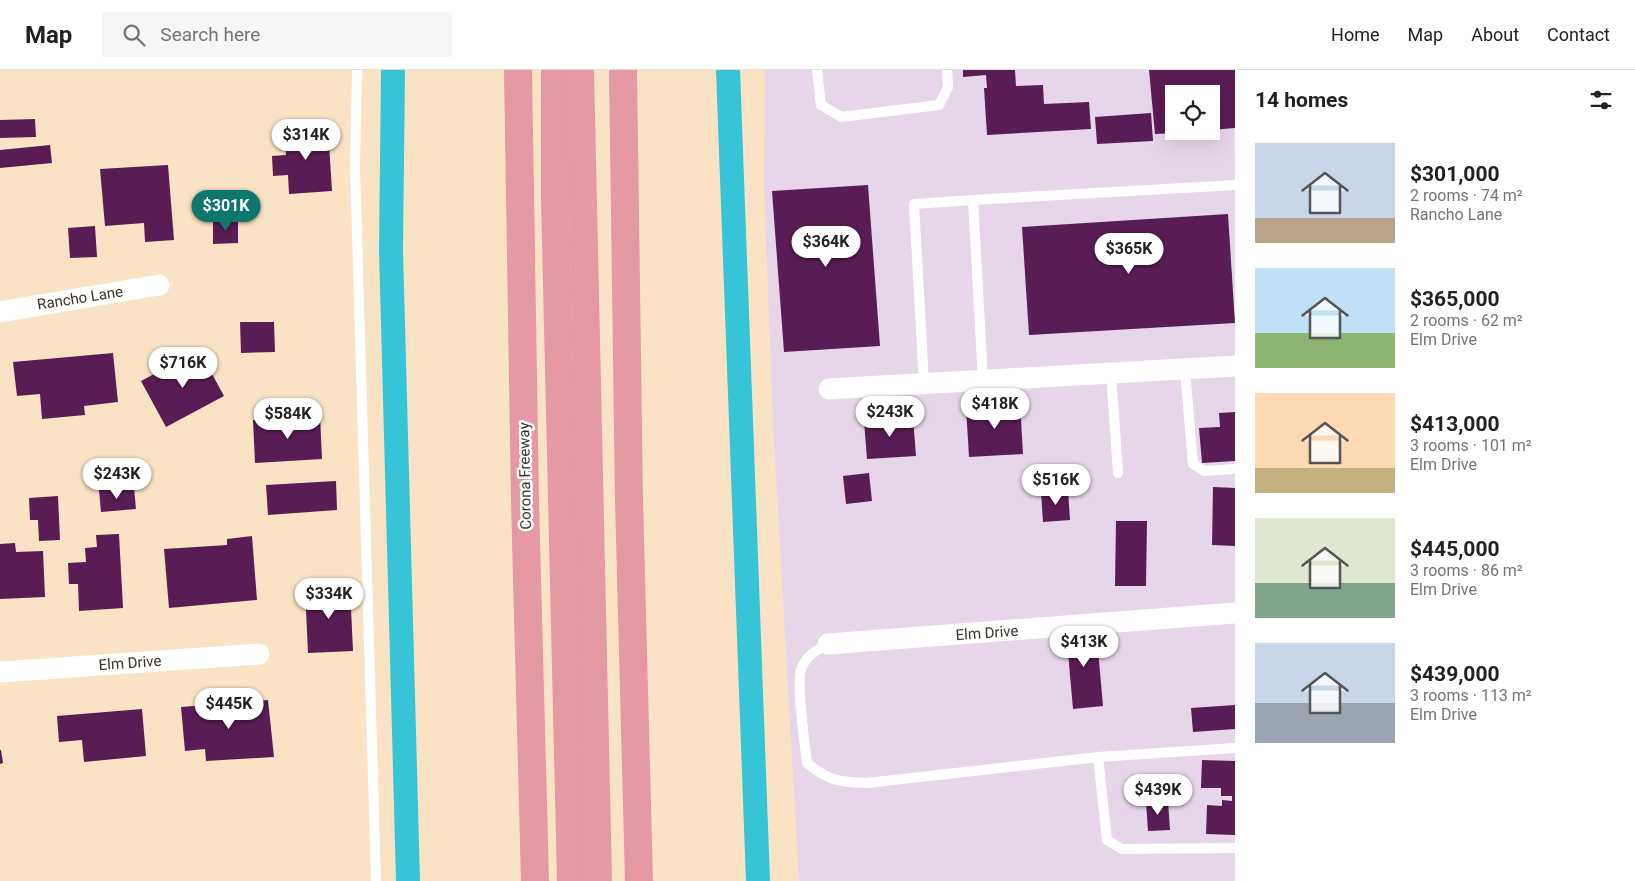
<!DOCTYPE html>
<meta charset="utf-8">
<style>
:root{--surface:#fff;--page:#f6f6f6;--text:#202124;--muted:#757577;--line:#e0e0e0;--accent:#0f766e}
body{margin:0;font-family:Roboto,sans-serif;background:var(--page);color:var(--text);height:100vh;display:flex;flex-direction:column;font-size:19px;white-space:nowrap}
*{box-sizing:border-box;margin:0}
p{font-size:16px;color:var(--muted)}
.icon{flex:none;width:28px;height:28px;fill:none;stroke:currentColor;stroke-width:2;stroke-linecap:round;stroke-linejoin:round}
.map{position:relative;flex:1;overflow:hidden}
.drawer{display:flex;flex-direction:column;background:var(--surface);width:400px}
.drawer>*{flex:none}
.controls{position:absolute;left:1165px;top:15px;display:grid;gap:10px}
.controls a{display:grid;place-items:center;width:55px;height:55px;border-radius:0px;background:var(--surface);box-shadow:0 5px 20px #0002;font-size:25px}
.price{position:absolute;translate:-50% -42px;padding:0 11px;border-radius:18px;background:#fff;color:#222;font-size:16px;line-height:32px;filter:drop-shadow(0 1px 2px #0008)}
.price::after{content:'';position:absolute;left:50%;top:30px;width:15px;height:11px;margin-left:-8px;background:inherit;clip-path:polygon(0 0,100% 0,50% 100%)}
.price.on{background:var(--accent);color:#fff}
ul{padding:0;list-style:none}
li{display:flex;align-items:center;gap:15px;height:125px;padding:0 20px}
li span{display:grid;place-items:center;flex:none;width:140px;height:100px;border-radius:0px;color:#555}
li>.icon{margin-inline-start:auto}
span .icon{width:60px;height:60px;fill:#fffc;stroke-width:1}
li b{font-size:21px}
h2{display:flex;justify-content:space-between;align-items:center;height:60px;padding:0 20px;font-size:21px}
header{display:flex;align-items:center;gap:30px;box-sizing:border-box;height:70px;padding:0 25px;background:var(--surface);border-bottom:1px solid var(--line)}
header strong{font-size:24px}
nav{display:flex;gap:28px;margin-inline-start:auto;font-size:18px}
.search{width:350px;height:45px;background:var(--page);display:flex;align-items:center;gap:12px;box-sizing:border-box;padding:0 18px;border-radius:0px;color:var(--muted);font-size:19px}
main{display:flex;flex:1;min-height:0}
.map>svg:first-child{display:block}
.commercial{fill:#e7d6e9;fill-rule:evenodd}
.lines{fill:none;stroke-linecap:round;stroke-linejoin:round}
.canal{stroke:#37c4d7;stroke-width:24}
.building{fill:#5a1c55}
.service{stroke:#fff;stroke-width:10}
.minor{stroke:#fff;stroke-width:21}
.motorway{stroke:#e499a5;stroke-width:28}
.labels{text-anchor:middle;stroke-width:5;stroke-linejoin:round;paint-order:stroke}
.street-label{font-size:15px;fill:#3b3327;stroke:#fff}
</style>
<header>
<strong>Map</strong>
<div class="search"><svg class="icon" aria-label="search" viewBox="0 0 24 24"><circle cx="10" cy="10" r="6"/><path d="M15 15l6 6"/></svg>Search here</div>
<nav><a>Home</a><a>Map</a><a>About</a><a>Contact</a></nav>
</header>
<main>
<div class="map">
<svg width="1235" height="811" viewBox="0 0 1235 811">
<rect width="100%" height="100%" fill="#fae3c4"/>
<path class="commercial" d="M 765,0 L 1235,0 L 1235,811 L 799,811 L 773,353 L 764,114 ZM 1174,24 L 1211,24 L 1211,61 L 1174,61 Z"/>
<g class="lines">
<g class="canal">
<polyline points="393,0 391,180 408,811"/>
<polyline points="728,0 758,811"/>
</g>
</g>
<g class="building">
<polygon points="963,0 1015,0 1016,16 1043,15 1044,34 1089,32 1091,59 987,65 984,18 987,18 986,5 963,7"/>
<polygon points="1149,0 1235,0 1235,58 1211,60 1211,24 1174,24 1174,63 1155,64"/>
<polygon points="1151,43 1153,71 1097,74 1095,47"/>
<polygon points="35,49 36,67 0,68 0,50"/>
<polygon points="328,58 332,121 289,124 288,105 273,106 272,86 286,85 284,61"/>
<polygon points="50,75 52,93 0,98 0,80"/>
<polygon points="168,95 174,170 145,172 144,153 105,156 100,99"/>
<polygon points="868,115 880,276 784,282 772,121"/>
<polygon points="1228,144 1235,253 1029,265 1022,157"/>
<polygon points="238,150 238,173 213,174 213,151"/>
<polygon points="95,156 97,187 70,188 68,158"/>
<polygon points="240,252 274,252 275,282 241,283"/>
<polygon points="199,280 224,326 166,357 141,311"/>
<polygon points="113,283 118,332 84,336 85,345 42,349 40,324 17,326 13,292"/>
<polygon points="1020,333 1023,384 969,387 966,337"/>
<polygon points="1235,342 1235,391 1202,393 1199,358 1220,357 1219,343"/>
<polygon points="320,346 322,389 255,393 253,350"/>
<polygon points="913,347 916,386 867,389 864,351"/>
<polygon points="869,403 872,431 846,434 843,406"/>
<polygon points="336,411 337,440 268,445 266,415"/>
<polygon points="1213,417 1235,418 1235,476 1212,475"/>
<polygon points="134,418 136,439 101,442 99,420"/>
<polygon points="1068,420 1070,450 1043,452 1041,422"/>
<polygon points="58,426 60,470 39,471 38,450 30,450 29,428"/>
<polygon points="1116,451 1147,451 1146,516 1115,516"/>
<polygon points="119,464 123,538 79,541 78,514 69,514 68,493 86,492 85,478 97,477 96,465"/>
<polygon points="252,466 257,530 169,538 164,479 227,475 227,469"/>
<polygon points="15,473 16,482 43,481 45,527 0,529 0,474"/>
<polygon points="350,517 353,581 308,583 305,519"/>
<polygon points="1096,557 1103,636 1073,639 1066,560"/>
<polygon points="268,630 274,687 206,691 205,679 185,681 181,637"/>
<polygon points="1235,635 1235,659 1193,662 1191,638"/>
<polygon points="142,639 146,686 84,692 82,670 59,672 57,646"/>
<polygon points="0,680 1,680 3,693 0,694"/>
<polygon points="1202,690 1235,691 1235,765 1206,764 1207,735 1222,736 1222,730 1232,731 1232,726 1221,726 1221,718 1201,718"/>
<polygon points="1168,731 1170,760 1148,761 1146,732"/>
</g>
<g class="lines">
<g class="service">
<polyline points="357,0 355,97 376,811"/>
<polyline points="817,0 821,35 841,47 939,35 948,17 947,0"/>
<polyline points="1185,299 1193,394 1204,401 1235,399"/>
<polyline points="1111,303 1118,403"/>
<polyline points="983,310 973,130 1235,115"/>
<polyline points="924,313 914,134 973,130"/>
<path d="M 828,574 C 816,581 805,586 801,600 C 796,616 805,673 807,693 C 828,711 840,712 867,713 L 1098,687"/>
<polyline points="1235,678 1098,687 1107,770 1122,779 1235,778"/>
</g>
<g class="minor">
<polyline points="0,242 159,215"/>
<polyline points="829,319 1235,296"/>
<polyline points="828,574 1235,543"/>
<polyline points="0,602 259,584"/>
</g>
<g class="motorway">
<polyline points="518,0 525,432 535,811"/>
<polyline points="555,0 555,128 571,811"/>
<polyline points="580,0 598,811"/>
<polyline points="623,0 629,430 639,811"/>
</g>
</g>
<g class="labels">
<g class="street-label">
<text transform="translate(80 228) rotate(-9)" y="5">Rancho Lane</text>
<text transform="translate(525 406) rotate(-91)" y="5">Corona Freeway</text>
<text transform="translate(987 563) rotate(-4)" y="5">Elm Drive</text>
<text transform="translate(130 593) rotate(-4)" y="5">Elm Drive</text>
</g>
</g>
</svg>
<div class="controls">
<a><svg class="icon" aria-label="locate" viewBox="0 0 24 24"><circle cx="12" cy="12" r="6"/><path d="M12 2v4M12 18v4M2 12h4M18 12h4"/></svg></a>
</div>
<b class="price" style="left:306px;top:91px">$314K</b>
<b class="price on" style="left:226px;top:162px">$301K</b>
<b class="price" style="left:826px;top:198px">$364K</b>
<b class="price" style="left:1129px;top:205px">$365K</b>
<b class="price" style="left:183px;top:319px">$716K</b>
<b class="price" style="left:995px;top:360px">$418K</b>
<b class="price" style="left:890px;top:368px">$243K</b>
<b class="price" style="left:288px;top:370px">$584K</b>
<b class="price" style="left:117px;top:430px">$243K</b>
<b class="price" style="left:1056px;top:436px">$516K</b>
<b class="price" style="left:329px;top:550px">$334K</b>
<b class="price" style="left:1084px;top:598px">$413K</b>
<b class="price" style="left:229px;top:660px">$445K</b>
<b class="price" style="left:1158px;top:746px">$439K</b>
</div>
<section class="drawer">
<h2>14 homes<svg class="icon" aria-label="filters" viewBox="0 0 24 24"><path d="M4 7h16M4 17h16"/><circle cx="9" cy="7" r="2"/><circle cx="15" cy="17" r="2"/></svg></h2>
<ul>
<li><span style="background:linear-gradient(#c9d6e8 75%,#b9a48a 0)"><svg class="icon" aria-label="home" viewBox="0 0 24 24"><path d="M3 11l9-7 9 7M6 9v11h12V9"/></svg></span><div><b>$301,000</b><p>2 rooms · 74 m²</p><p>Rancho Lane</p></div></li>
<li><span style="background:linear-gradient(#bfe0f5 65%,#8fb573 0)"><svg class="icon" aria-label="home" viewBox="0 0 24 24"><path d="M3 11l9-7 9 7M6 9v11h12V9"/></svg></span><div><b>$365,000</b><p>2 rooms · 62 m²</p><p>Elm Drive</p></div></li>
<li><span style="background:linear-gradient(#ffd9b3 75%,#c2b280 0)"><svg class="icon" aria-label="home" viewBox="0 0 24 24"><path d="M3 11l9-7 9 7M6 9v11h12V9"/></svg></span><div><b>$413,000</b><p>3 rooms · 101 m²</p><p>Elm Drive</p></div></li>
<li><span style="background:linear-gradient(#dfe7d0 65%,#7fa58c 0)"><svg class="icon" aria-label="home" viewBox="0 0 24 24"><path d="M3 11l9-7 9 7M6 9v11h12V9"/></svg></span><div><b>$445,000</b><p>3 rooms · 86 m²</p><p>Elm Drive</p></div></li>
<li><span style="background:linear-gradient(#c9d6e8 60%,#9aa5b1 0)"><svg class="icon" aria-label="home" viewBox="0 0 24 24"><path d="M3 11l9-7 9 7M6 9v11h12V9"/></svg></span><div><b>$439,000</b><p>3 rooms · 113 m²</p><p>Elm Drive</p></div></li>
</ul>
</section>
</main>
